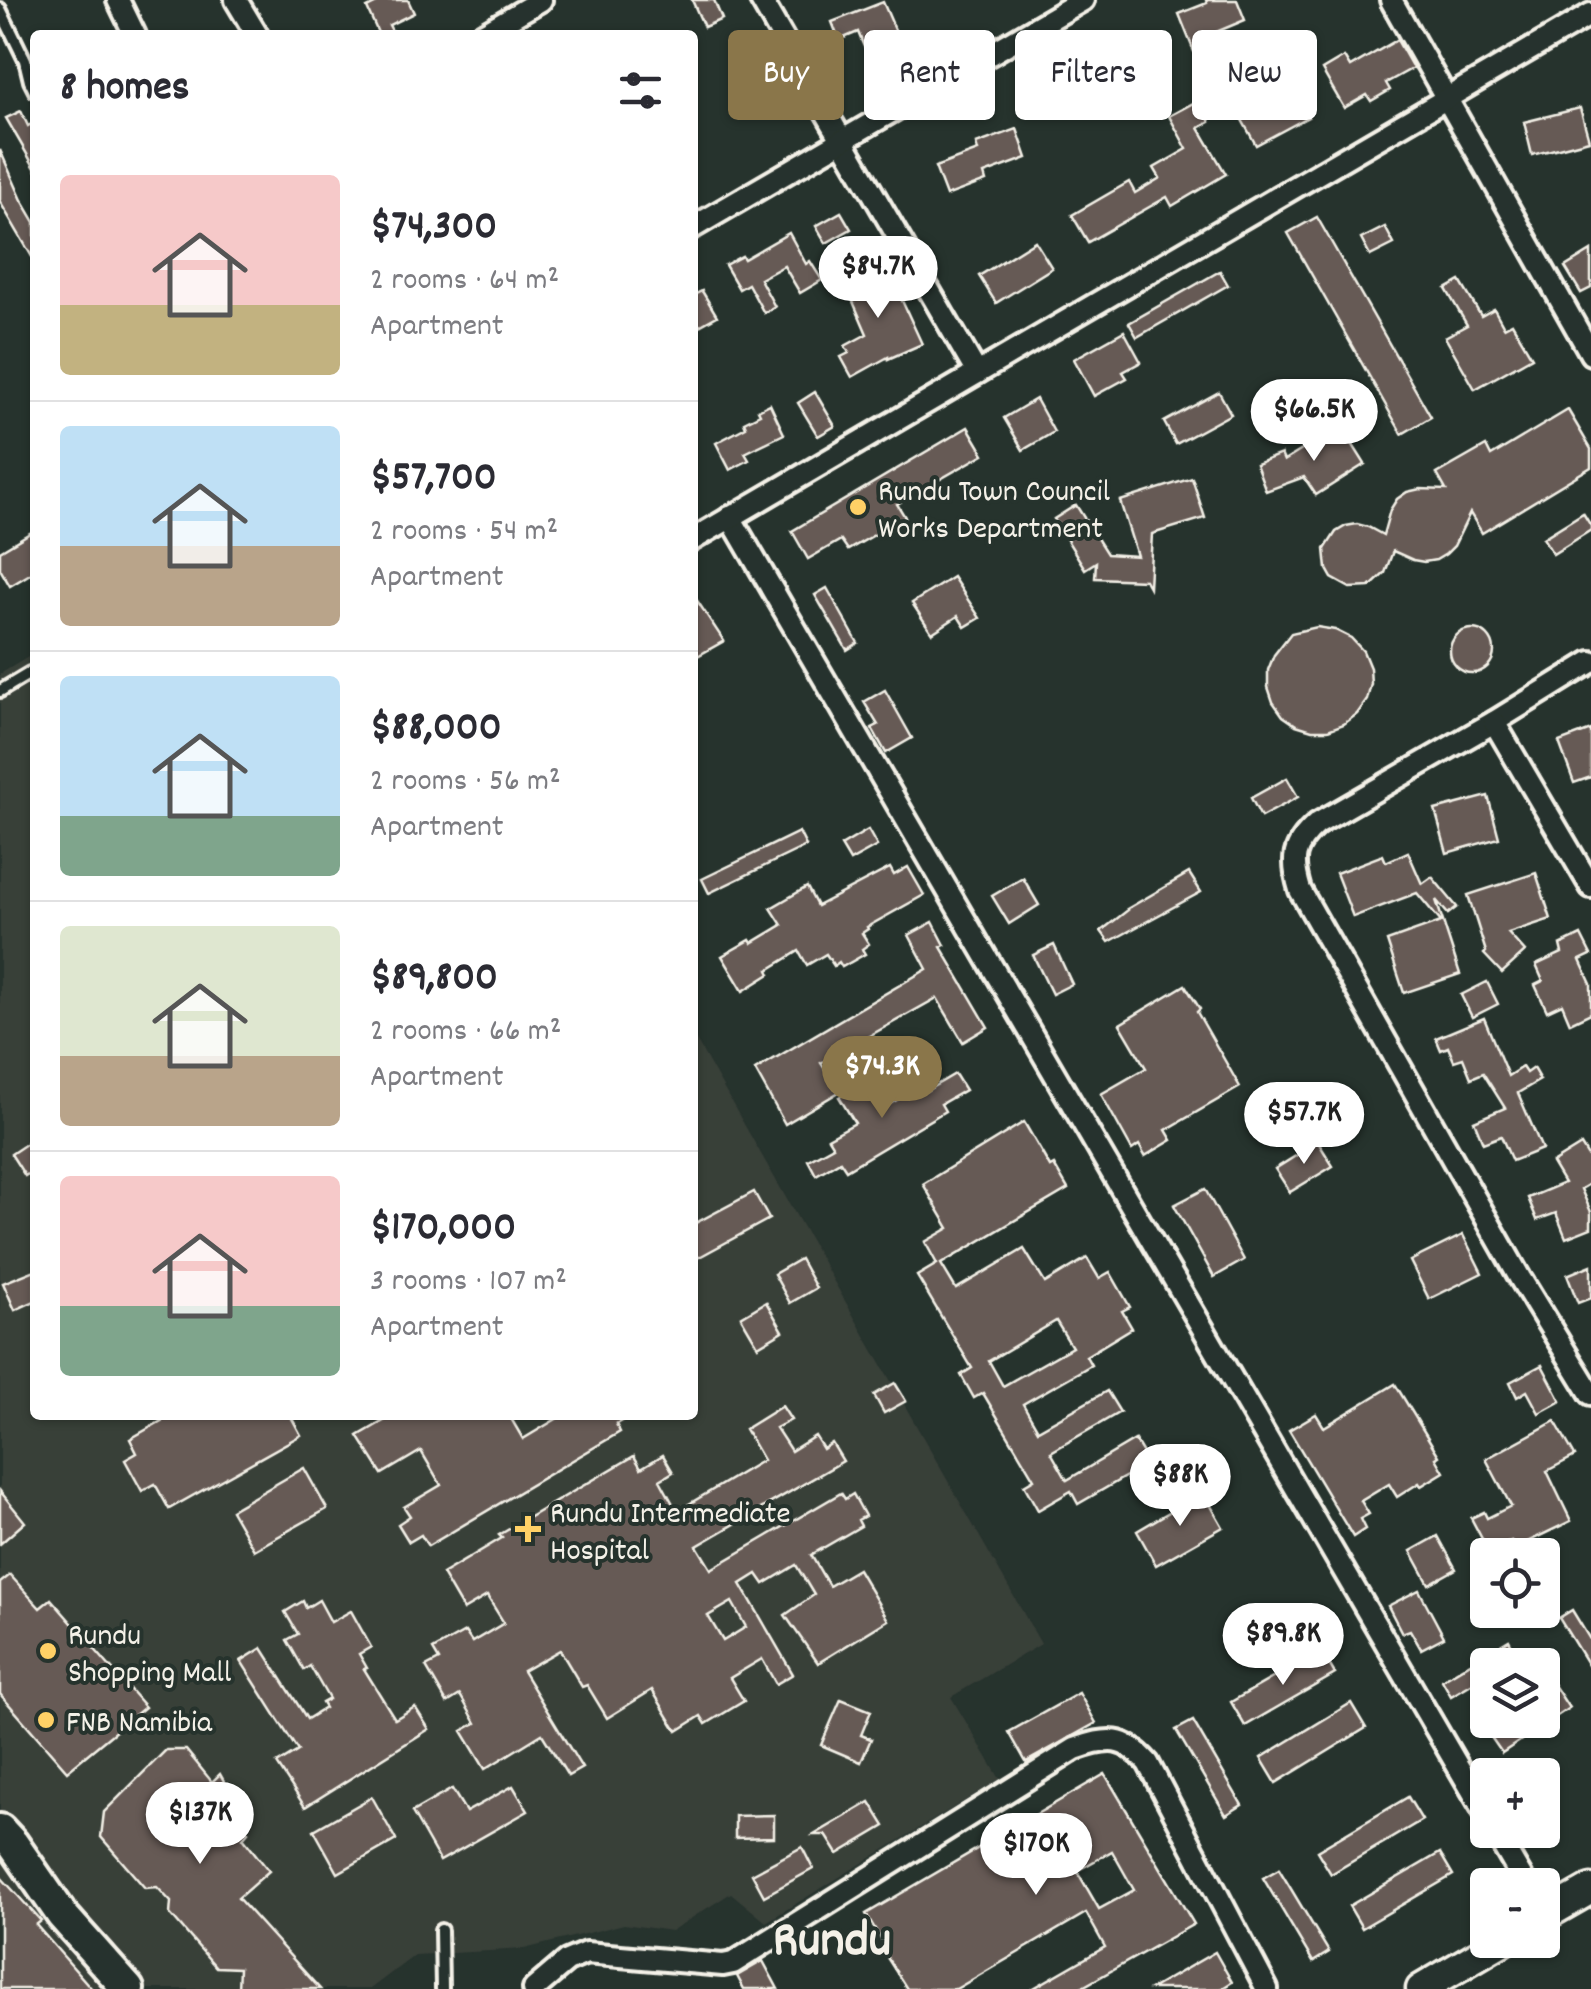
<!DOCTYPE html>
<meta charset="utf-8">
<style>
:root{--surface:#fff;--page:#f2f2f3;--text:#2b2b33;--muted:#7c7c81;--line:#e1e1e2;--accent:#8a764a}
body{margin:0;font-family:Dekko,sans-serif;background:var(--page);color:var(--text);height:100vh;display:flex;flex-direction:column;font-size:38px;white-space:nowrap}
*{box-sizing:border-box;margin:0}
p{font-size:32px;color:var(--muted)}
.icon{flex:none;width:55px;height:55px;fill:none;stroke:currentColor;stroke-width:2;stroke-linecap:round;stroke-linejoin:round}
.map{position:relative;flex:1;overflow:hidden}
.sheet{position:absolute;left:30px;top:30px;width:668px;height:1390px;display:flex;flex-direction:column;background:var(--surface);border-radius:10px;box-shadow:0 2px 8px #0004}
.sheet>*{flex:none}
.banner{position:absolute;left:728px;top:30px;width:712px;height:90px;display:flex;gap:20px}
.controls{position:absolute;left:1470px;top:1538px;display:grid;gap:20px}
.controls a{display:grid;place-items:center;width:90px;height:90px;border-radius:10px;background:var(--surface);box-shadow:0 2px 8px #0004;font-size:50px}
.price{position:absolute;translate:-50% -85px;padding:0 22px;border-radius:35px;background:#fff;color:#222;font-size:32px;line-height:65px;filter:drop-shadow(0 2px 5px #0008)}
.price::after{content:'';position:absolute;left:50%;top:60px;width:30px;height:22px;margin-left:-15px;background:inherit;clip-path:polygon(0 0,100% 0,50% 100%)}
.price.active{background:var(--accent);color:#fff}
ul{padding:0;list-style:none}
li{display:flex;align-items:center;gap:30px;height:250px;padding:0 30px}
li+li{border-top:2px solid var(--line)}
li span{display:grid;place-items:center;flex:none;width:280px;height:200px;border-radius:10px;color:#555}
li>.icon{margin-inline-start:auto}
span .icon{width:120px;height:120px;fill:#fffc;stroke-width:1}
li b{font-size:42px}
h2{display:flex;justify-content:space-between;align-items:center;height:120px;padding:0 30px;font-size:42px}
.tag{padding:0 35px;border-radius:10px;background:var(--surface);box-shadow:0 2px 8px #0004;font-size:35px;line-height:90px}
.tag.active{background:var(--accent);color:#fff}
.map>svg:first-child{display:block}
.built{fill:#393f39}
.building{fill:#665a55;stroke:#f4f1e8;stroke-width:2.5;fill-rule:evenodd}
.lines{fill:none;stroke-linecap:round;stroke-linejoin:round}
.service-casing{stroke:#f4f1e8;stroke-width:18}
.minor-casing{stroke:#f4f1e8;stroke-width:28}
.tertiary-casing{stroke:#f4f1e8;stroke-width:35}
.secondary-casing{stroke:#f4f1e8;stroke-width:38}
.service{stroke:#26332d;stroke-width:10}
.minor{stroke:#26332d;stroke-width:20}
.tertiary{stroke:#26332d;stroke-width:28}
.secondary{stroke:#26332d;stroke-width:30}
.poi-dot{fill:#ffd166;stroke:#26332d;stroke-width:4}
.labels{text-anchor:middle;stroke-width:8;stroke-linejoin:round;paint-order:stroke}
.poi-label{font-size:32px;fill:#f4f1e8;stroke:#26332d;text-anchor:start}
.town-label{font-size:52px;font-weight:bold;fill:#f4f1e8;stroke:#26332d}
</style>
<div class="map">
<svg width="1591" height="1989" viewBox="0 0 1591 1989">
<rect width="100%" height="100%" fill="#26332d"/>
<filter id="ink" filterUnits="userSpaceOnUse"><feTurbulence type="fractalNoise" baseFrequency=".01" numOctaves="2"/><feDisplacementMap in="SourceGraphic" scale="20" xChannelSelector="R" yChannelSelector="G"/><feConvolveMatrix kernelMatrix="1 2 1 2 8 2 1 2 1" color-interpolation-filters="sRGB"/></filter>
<g filter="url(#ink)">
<polygon class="built" points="35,653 35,1415 692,1415 693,1035 1041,1644 951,1697 1000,1779 766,1922 731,1893 671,1931 624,1924 524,1949 415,1955 370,1989 0,1989 0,674"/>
<g class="building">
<polygon points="383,0 408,0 414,13 389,25 394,35 379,35 367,8"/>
<polygon points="692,0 714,0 722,19 704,27"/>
<polygon points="1206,0 1237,0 1245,20 1209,35 1214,46 1195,54 1179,14 1207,3"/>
<polygon points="883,2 902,46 869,59 858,32 839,40 832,22"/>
<polygon points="1397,40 1413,68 1386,83 1390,90 1371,101 1367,95 1344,108 1322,70 1344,57 1350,67"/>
<polygon points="1135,42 1137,47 1147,43 1158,70 1101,92 1091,65 1121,53 1119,48"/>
<polygon points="1293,90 1308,117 1256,145 1241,118"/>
<polygon points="1199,100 1210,122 1199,128 1226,174 1172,206 1167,197 1088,242 1072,215 1129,182 1135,193 1160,178 1154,168 1187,149 1169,116"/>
<polygon points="1580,108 1589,140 1532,155 1524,122"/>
<polygon points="21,111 28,126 35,122 35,168 6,118"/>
<polygon points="1017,129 1027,158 984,174 986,181 946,196 935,167 978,151 976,144"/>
<polygon points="0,150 22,200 35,222 35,262 0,202"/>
<polygon points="841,212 851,229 826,243 816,226"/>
<polygon points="1317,217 1431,417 1402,434 1288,233"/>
<polygon points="1385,227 1394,244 1370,256 1361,239"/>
<polygon points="789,233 806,264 810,261 822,280 800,293 784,266 760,279 775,307 764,313 748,284 739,289 725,265 742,256 744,259"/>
<polygon points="1035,241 1052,268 996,303 979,276"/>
<polygon points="1591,251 1591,288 1581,293 1565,267"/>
<polygon points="876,262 885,284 893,281 922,344 888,359 888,357 852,377 841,357 849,353 845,346 867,334 842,276"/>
<polygon points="1220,271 1228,285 1137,337 1129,323"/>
<polygon points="1460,281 1481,316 1494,309 1504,327 1512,323 1532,357 1475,389 1445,337 1467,325 1446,289"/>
<polygon points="702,291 717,316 692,330 692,296"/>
<polygon points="1124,331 1141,362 1123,372 1127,378 1094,396 1074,359"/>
<polygon points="815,392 835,426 818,436 798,403"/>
<polygon points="1219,392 1231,414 1176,444 1164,422"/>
<polygon points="1036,399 1054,432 1023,450 1004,418"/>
<polygon points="770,404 784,434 745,453 749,460 730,470 716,443 746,427 744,422 760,414 758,410"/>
<polygon points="1568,410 1591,449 1591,467 1482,533 1470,513 1454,546 1446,554 1436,560 1424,562 1413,560 1393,551 1385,573 1370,587 1350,588 1332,578 1327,569 1325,549 1336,532 1346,526 1357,524 1368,527 1383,535 1390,510 1397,499 1407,492 1420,489 1446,490 1437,474 1486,446 1491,456"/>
<polygon points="1341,426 1365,464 1316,495 1304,477 1266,491 1256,464 1281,454 1284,461"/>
<polygon points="968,427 984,454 897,504 905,517 848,550 841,540 808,559 792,531"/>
<polygon points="1192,478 1205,518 1152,534 1149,587 1145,580 1095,578 1096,562 1085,569 1054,519 1076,505 1107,554 1137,556 1120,501"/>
<polygon points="1583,513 1591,526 1591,530 1553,554 1543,538"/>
<polygon points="35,530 35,571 10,586 0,569 0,551"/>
<polygon points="953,577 980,618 965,627 958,616 932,633 912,603"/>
<polygon points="827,588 858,643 847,650 815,595"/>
<polygon points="692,593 724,641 692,659"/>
<polygon points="1317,627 1335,630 1351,638 1363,651 1370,668 1371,684 1367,700 1357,714 1344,724 1328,730 1312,730 1296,725 1283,716 1273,702 1268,687 1268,670 1274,655 1291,633"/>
<circle cx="1472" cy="651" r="22"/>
<polygon points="885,690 912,738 886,753 872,728 878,725 864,702"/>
<polygon points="1591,730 1591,777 1574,783 1559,742"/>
<polygon points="1287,778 1298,797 1261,817 1251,798"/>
<polygon points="1488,796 1499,838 1447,853 1435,810"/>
<polygon points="868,830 877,846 850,861 841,846"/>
<polygon points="799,832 806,846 709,893 702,879"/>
<polygon points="1408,852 1422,884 1432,877 1457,907 1448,914 1436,900 1460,974 1404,993 1387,941 1441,922 1417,893 1353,917 1336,873 1383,855 1386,862"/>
<polygon points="908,867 924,895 867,927 868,929 862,933 869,944 862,949 865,954 842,967 839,962 834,966 826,954 807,965 799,951 768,970 770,974 743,991 722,956 750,940 752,943 782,925 771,908 807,887 817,906 890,868 894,875"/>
<polygon points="1189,873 1201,892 1109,942 1101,931 1128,910 1127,909"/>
<polygon points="1536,873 1551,919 1508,933 1525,952 1502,973 1484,954 1486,952 1468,895"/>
<polygon points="1023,878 1039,905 1009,924 992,896"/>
<polygon points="933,922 945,945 941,947 988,1027 963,1042 937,998 821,1063 839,1092 785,1124 755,1070 927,969 909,935"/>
<polygon points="1581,935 1591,955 1580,960 1591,984 1591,1013 1570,1023 1562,1004 1547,1011 1535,985 1543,981 1536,965 1562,953 1560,945"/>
<polygon points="1054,945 1072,984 1052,994 1033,955"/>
<polygon points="1487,982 1498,1004 1472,1017 1461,995"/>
<polygon points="1185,985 1200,1009 1197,1012 1240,1087 1166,1130 1172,1140 1145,1156 1139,1145 1132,1150 1101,1094 1146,1068 1120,1024"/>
<polygon points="1484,1018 1508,1076 1522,1067 1526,1073 1533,1068 1540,1080 1518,1093 1542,1149 1512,1161 1501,1136 1483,1143 1474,1121 1505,1108 1483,1073 1471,1078 1463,1058 1454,1061 1448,1047 1441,1050 1436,1038"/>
<polygon points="955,1074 965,1090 941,1104 945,1111 846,1170 840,1161 816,1175 808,1160 833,1146 828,1138 855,1123 839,1097 871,1078 888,1105 923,1085 926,1091"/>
<path d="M 1024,1122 L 1050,1167 L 1054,1165 L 1068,1189 L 941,1264 L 956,1289 L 1024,1249 L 1045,1283 L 1087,1258 L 1099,1278 L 1110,1272 L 1130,1307 L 1122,1311 L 1132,1328 L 1086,1356 L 1091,1365 L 1023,1404 L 1038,1430 L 1107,1391 L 1120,1412 L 1051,1452 L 1067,1480 L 1135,1440 L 1149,1463 L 1078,1504 L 1071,1491 L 1038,1510 L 1024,1485 L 1034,1479 L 983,1393 L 974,1398 L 961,1375 L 972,1368 L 917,1276 L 937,1264 L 925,1242 L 949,1228 L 923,1184 ZM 1056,1321 L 1072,1347 L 1003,1386 L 989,1361 Z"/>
<polygon points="35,1138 35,1169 25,1176 11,1154"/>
<polygon points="1318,1142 1333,1166 1290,1192 1275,1169"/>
<polygon points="1581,1145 1591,1161 1591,1183 1581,1189 1591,1212 1591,1228 1566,1238 1556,1213 1537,1220 1528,1198 1564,1183 1552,1163"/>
<polygon points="1205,1189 1244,1260 1214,1277 1174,1205"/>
<polygon points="754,1192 769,1219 692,1261 692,1225"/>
<polygon points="1463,1235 1482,1273 1429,1299 1410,1261"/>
<polygon points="800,1259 816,1288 790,1303 774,1274"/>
<polygon points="1591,1265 1591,1298 1578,1303 1567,1275"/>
<polygon points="35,1270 35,1301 15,1310 3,1283"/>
<polygon points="766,1302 783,1331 758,1346 741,1317"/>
<polygon points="1542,1365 1561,1401 1539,1413 1527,1391 1517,1397 1510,1382"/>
<polygon points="895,1383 906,1401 884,1413 874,1395"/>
<polygon points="1395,1384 1439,1456 1436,1458 1444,1472 1421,1486 1419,1483 1397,1497 1389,1484 1361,1501 1369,1514 1360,1519 1365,1529 1353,1537 1289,1430 1316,1414 1324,1427"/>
<path d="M 782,1406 L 791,1420 L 776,1428 L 791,1451 L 815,1436 L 823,1449 L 832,1443 L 843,1461 L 697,1546 L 711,1569 L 841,1493 L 845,1499 L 853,1494 L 865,1516 L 858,1520 L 861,1526 L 811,1555 L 829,1586 L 858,1569 L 888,1620 L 818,1663 L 785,1615 L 814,1595 L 796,1565 L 764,1584 L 757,1574 L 741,1584 L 793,1674 L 776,1684 L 762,1659 L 730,1678 L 744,1701 L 706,1724 L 701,1716 L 677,1731 L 652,1690 L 607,1718 L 587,1685 L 582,1687 L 560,1650 L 523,1671 L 582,1768 L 568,1776 L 542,1734 L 485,1769 L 462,1731 L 476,1723 L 460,1695 L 447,1703 L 426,1667 L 439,1660 L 433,1650 L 445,1643 L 465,1632 L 472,1642 L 504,1623 L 487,1596 L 463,1610 L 442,1574 L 502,1538 L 499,1535 L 634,1456 L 641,1468 L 663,1455 L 673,1472 L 660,1480 L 677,1511 L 763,1460 L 745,1429 ZM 732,1602 L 746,1627 L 723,1641 L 708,1616 Z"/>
<polygon points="172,1415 290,1415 301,1435 169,1509 155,1484 142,1491 125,1460 137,1453 130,1439"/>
<polygon points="394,1415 509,1415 523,1439 563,1415 632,1415 616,1424 620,1432 428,1546 421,1535 409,1542 398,1524 410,1516 404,1507 441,1485 421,1451 382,1474 358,1436"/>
<polygon points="1555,1421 1575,1456 1547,1471 1571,1521 1515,1548 1511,1541 1489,1552 1471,1518 1484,1512 1487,1518 1511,1506 1486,1459"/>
<polygon points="304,1468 327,1509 254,1550 231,1510"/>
<polygon points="0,1491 25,1522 0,1544"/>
<polygon points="1203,1492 1223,1527 1156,1565 1137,1531"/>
<polygon points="1438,1536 1456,1569 1429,1584 1411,1551"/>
<polygon points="10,1575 40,1608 51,1599 145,1707 67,1771 0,1694 0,1583"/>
<polygon points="1419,1590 1444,1637 1421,1649 1410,1630 1402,1633 1388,1606"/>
<polygon points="319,1600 331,1622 351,1611 371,1647 359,1654 367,1668 364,1669 395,1719 415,1707 429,1729 305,1807 277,1764 298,1751 241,1661 262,1648 307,1719 325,1708 322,1703 329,1699 310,1666 304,1670 287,1640 298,1634 285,1612 303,1601 306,1608"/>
<polygon points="1572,1610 1591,1641 1591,1670 1559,1618"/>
<polygon points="1509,1640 1518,1656 1503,1665 1488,1665 1488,1674 1451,1696 1442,1680"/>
<polygon points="1321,1650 1335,1674 1245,1726 1231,1702"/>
<polygon points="1552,1682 1569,1708 1502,1753 1484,1727 1495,1720 1542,1720 1542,1688"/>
<polygon points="1079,1693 1096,1723 1026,1762 1009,1732"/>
<polygon points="841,1699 871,1711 861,1735 871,1739 861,1762 821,1745"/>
<polygon points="1351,1703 1366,1728 1276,1783 1261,1758"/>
<polygon points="1193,1721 1242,1805 1226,1815 1176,1730"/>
<polygon points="166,1750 186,1750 212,1782 220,1774 243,1815 237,1820 248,1832 243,1838 269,1871 238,1898 320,1989 238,1989 239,1968 216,1967 170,1914 171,1902 157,1887 145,1888 101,1837 104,1812"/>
<path d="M 1105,1774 L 1194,1924 L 1079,1989 L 1032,1989 L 1105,1947 L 1086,1913 L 956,1989 L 907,1989 L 881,1948 L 885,1946 L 866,1914 ZM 1112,1851 L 1134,1890 L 1099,1909 L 1077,1871 Z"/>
<polygon points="513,1786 528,1811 440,1861 412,1812 452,1789 466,1812"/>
<polygon points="372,1797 396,1840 338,1873 314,1830"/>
<polygon points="1408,1797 1422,1820 1331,1874 1317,1851"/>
<polygon points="870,1802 885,1826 838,1854 826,1835 814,1835"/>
<polygon points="774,1815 774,1837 735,1838 735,1816"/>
<polygon points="802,1847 813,1869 764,1896 752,1874"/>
<polygon points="1440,1853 1453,1875 1362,1928 1349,1906"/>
<polygon points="1279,1869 1329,1952 1313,1962 1263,1878"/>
<polygon points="0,1876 41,1921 36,1925 92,1989 0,1989"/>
<polygon points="1215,1952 1232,1982 1221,1989 1151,1989"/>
<polygon points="763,1961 778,1989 744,1989 737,1976"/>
</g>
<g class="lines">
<defs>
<g id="service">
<polyline points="0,9 25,60 30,81 35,91"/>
<polyline points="0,691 30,673"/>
<polyline points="441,1930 442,1989"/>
</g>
<g id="minor">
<polyline points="118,0 135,35"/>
<polyline points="236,0 257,35"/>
<polyline points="761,0 977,373"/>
<polyline points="1391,0 1591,354"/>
<polyline points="481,35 541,0"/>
<polyline points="692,228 1083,0"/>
<polyline points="730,517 1488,1818"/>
<polyline points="692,540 1591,14"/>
<path d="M 1591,662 L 1494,722 L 1317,824 C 1292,846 1291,860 1300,890 L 1520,1278 L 1591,1394"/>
<polyline points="1494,722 1591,887"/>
<polyline points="1494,1830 1526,1885"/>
<path d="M 534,1989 L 567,1961 L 586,1953 L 723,1965 L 733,1963 L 1075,1749 C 1109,1737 1124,1736 1148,1763 L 1267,1989"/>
</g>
<g id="tertiary">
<polyline points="1542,1917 1591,1889"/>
<polyline points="1421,1989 1504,1940"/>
</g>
<polyline id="secondary" points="0,1830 13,1844 62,1915 128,1989"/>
</defs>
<use href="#service" class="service-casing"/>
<use href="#minor" class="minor-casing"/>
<use href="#tertiary" class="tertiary-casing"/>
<use href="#secondary" class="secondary-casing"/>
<use href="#service" class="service"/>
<use href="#minor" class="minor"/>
<use href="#tertiary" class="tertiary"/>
<use href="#secondary" class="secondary"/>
</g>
</g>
<g class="poi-dot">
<circle cx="858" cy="507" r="10"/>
<path d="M523 1514h10v10h10v10h-10v10h-10v-10h-10v-10h10z"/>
<circle cx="48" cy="1651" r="10"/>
<circle cx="46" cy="1720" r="10"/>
</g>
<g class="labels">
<g class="poi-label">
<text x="878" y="500">Rundu Town Council<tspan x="878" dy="37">Works Department</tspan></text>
<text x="550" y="1522">Rundu Intermediate<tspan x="550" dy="37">Hospital</tspan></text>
<text x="68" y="1644">Rundu<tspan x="68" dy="37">Shopping Mall</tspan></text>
<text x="66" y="1731">FNB Namibia</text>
</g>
<g class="town-label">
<text x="832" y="1954">Rundu</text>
</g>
</g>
</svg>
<div class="controls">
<a><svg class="icon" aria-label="locate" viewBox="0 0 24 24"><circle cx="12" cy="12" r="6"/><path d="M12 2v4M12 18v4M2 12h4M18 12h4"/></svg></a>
<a><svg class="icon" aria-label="layers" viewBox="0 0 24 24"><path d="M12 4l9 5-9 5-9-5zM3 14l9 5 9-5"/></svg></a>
<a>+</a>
<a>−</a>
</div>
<b class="price" style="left:878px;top:321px">$84.7K</b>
<b class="price" style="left:1314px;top:464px">$66.5K</b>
<b class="price active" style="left:882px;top:1121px">$74.3K</b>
<b class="price" style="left:1304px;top:1167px">$57.7K</b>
<b class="price" style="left:1180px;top:1529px">$88K</b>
<b class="price" style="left:1283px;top:1688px">$89.8K</b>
<b class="price" style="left:200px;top:1867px">$137K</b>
<b class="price" style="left:1036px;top:1898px">$170K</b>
<div class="banner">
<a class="tag active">Buy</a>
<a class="tag">Rent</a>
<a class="tag">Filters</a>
<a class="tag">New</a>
</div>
<section class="sheet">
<h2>8 homes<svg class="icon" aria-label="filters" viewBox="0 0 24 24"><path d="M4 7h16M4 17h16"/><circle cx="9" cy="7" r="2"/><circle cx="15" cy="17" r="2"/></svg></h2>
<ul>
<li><span style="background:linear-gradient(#f6c9c9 65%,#c2b280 0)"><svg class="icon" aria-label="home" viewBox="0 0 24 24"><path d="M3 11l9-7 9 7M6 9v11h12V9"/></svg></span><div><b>$74,300</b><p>2 rooms · 64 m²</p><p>Apartment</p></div></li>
<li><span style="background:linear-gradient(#bfe0f5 60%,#b9a48a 0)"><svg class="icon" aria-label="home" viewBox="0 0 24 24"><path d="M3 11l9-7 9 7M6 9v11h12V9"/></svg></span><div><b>$57,700</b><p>2 rooms · 54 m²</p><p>Apartment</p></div></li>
<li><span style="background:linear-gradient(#bfe0f5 70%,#7fa58c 0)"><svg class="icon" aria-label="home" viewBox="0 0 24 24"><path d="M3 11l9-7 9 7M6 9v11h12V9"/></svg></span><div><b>$88,000</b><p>2 rooms · 56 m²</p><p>Apartment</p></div></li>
<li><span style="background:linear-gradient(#dfe7d0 65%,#b9a48a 0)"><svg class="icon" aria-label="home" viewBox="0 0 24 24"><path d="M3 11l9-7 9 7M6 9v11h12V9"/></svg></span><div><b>$89,800</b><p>2 rooms · 66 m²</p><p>Apartment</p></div></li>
<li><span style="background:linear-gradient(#f6c9c9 65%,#7fa58c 0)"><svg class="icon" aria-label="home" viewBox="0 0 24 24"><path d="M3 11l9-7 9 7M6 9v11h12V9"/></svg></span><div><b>$170,000</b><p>3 rooms · 107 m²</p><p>Apartment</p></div></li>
</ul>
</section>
</div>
